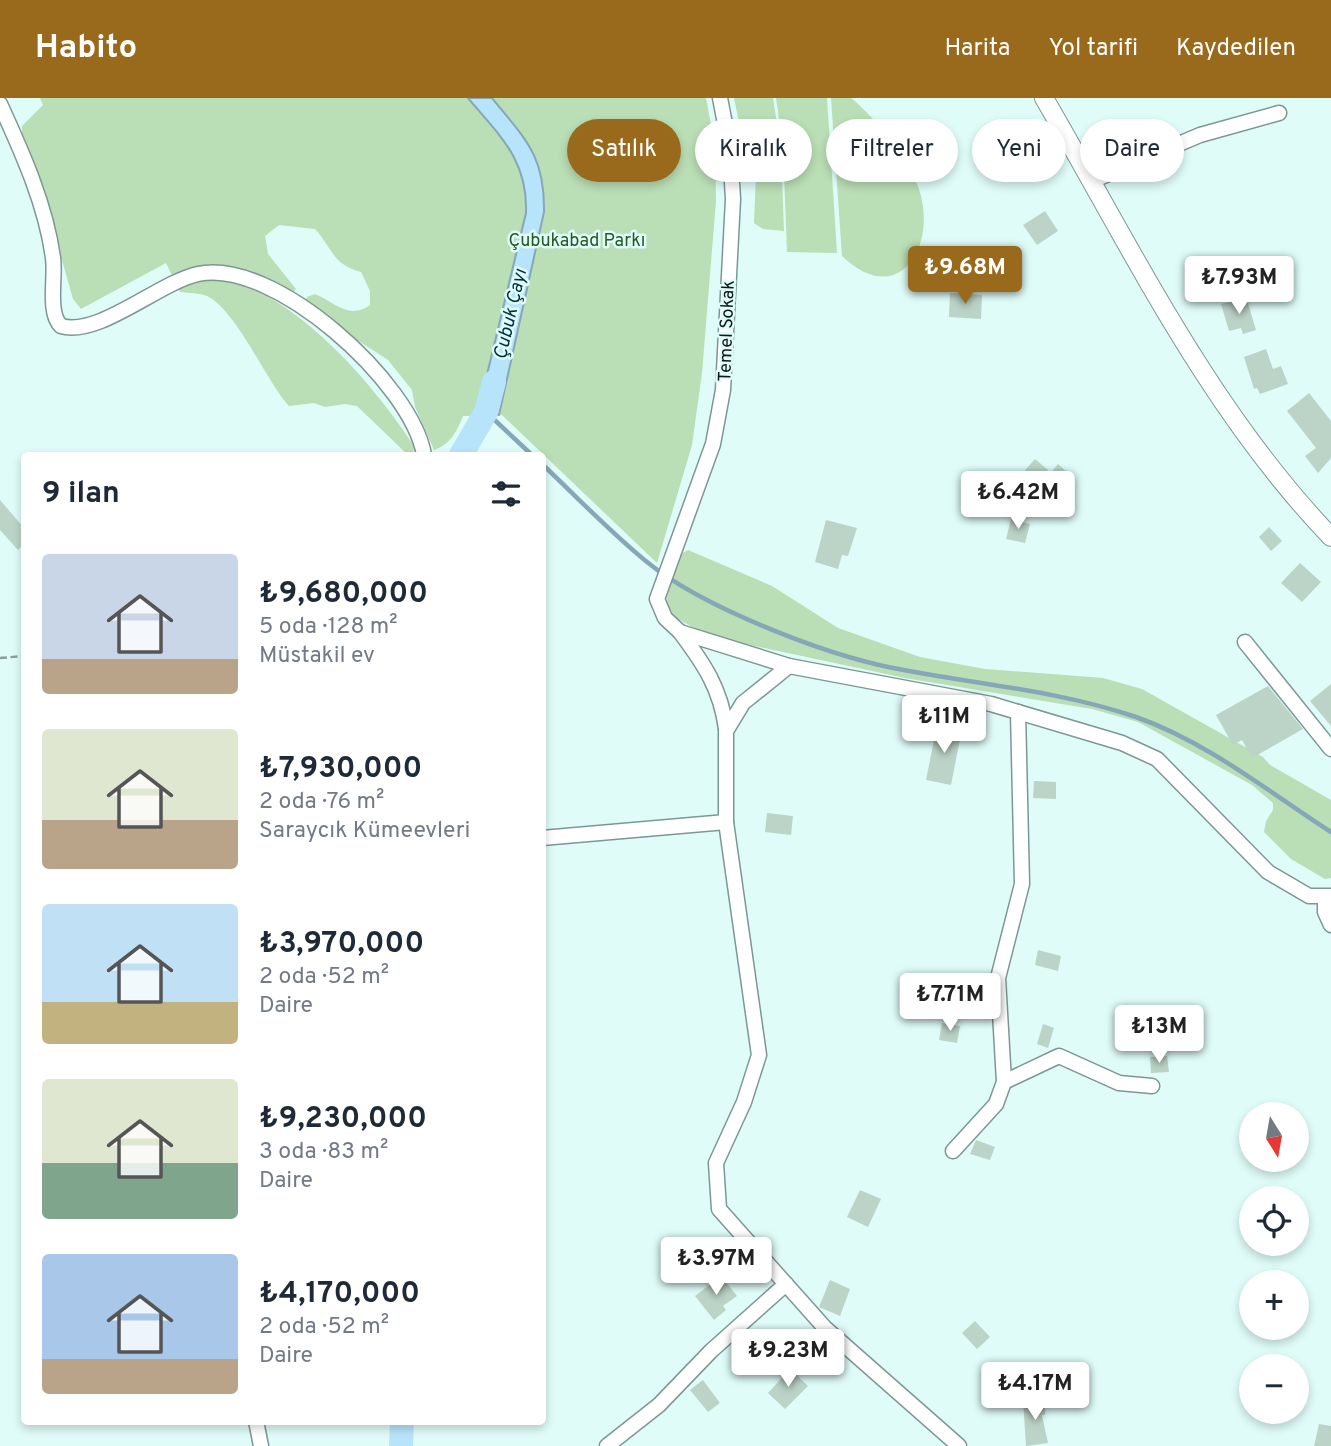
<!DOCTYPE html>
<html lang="tr">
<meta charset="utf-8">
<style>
:root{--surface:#fff;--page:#f2f2f3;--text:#1f2937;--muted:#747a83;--accent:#9a6a1c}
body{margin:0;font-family:Overpass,sans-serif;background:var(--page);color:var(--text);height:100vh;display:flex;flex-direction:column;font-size:26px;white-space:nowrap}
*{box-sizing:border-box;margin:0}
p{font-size:23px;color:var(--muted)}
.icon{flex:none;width:38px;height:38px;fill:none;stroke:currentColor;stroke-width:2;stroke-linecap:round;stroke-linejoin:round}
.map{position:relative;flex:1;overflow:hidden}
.panel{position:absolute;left:21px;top:354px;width:525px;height:973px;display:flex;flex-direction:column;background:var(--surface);border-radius:7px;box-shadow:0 4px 10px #0003}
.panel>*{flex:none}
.top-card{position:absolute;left:567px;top:21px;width:658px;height:63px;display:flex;gap:14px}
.needle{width:46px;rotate:169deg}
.buttons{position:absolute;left:1239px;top:1004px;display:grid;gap:14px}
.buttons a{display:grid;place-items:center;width:70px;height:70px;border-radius:50%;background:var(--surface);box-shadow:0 4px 10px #0003;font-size:35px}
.price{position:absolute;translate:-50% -60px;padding:0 16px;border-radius:7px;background:#fff;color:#222;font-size:23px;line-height:46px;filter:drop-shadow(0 2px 4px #0008)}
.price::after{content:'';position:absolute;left:50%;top:42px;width:21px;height:16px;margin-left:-10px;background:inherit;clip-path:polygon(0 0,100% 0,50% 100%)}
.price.current{background:var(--accent);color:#fff}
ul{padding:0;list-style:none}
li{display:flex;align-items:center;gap:21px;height:175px;padding:0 21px}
li span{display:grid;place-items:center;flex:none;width:196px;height:140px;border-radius:7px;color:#555}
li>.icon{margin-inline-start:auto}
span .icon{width:84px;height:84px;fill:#fffc;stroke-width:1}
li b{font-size:30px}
h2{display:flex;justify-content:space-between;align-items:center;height:84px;padding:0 21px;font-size:30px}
.chip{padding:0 24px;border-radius:32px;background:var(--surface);box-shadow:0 4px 10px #0003;font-size:24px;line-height:63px}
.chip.current{background:var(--accent);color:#fff}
header{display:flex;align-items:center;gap:42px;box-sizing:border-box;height:98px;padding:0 35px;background:var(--accent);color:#fff}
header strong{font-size:33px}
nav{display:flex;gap:38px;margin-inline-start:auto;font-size:24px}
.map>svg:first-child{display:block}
.green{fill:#badeb5}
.water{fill:#b8e4fb;stroke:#85a7b7;stroke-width:2}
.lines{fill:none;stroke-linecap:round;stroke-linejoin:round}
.stream{stroke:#85a7b7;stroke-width:4.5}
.river{stroke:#b8e4fb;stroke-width:24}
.building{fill:#bcd4c8}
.minor-casing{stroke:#7d9794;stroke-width:17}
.major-casing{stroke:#7d9794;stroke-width:20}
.path{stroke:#899e9c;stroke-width:2.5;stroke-dasharray:7 3.5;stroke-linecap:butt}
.minor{stroke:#fff;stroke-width:14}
.major{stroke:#fff;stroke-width:18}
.labels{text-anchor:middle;stroke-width:5;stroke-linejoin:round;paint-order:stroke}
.park-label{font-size:18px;fill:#275923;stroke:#dffcf8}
.street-label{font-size:18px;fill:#0f1918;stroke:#dffcf8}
.water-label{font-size:19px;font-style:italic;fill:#002f43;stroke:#dffcf8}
</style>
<header>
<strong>Habito</strong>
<nav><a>Harita</a><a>Yol tarifi</a><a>Kaydedilen</a></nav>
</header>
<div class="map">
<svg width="1331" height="1348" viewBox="0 0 1331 1348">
<rect width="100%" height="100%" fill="#dffcf8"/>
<g class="green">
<path d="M 40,0 L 706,0 L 715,48 L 716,103 L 702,275 L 692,347 L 657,465 L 502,317 L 463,318 C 457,333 451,346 434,352 L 415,309 L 412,292 L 388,262 L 303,207 L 307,199 L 315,196 C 336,205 349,222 370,207 L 370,193 L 361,174 C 333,167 333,151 315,131 L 279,127 L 265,138 L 268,156 L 296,191 L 291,197 C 255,176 249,169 206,171 L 211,178 C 292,190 371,283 414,348 L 413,357 L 408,357 L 357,308 L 345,306 L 325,309 L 314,305 L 289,308 C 265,281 237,213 207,198 C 200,195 188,195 180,194 L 166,165 L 81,211 L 73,201 L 54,134 L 22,39 L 22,28 L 43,7 Z"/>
<polygon points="734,0 773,0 781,52 784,133 763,131 754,125 756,76 739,24"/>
<polygon points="776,0 827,0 837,155 787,154 783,50"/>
<path d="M 831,0 L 851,0 C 875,19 909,62 919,91 C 938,149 898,212 842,158 Z"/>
<polygon points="688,452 772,488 838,530 920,559 985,571 1103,580 1142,591 1263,659 1270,667 1331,702 1331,780 1325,781 1291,761 1264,734 1266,723 1273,712 1273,705 1252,687 1138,624 1092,611 905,580 741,545 700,533 674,519 665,506 679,457"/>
</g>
<path class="water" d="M 468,0 L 492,0 C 526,42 545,58 544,114 L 499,317 L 478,314 L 526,115 C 528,62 500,38 468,0 Z"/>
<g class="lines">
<g class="stream">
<polyline points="486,314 532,357"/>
<path d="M 542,366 C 577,399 610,434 647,464 C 702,509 823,556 893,570 C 974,586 1057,592 1136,619 C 1207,644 1269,694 1331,734"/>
</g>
<g class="river">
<polyline points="461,357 486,314 494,284"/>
<polyline points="401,1348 402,1323"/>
</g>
</g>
<g class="building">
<polygon points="1142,21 1149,41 1135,46 1136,48 1113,53 1106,33"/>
<polygon points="1019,36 1025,46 1001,61 994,51"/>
<polygon points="1045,113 1058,133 1037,147 1023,127"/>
<polygon points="950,195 982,197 981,221 949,219"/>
<polygon points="1246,199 1256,232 1243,236 1241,230 1229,233 1221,206"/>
<polygon points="1266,251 1273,271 1281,268 1288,286 1260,296 1257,290 1254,291 1244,259"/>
<polygon points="1309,295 1331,323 1331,360 1318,375 1305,358 1316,350 1287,313"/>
<polygon points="1035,361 1048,372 1033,389 1020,378"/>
<polygon points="1058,366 1069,376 1056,391 1045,382"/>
<polygon points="0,402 24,430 24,446 18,452 0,432"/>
<polygon points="1011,421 1030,426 1025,445 1006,441"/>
<polygon points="826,422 857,430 848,458 842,457 838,471 815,464"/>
<polygon points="1269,429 1282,443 1271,453 1259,439"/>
<polygon points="1300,465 1321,484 1302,504 1281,485"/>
<polygon points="1331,586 1331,628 1310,603"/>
<polygon points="1268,588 1303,631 1252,660 1242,642 1233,647 1216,617"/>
<polygon points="937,627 962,631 951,687 926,682"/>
<polygon points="1034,683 1056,684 1056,701 1033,700"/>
<polygon points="767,715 793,718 791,737 765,734"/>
<polygon points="1038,852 1061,858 1058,873 1035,867"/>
<polygon points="942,925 960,928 957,945 939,942"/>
<polygon points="1043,926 1054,930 1048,950 1037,946"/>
<polygon points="1167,958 1169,974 1151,975 1150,959"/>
<polygon points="976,1042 995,1049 990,1062 970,1056"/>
<polygon points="860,1092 881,1101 868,1129 847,1119"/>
<polygon points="721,1178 737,1198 723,1208 726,1212 714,1222 695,1198"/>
<polygon points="830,1182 850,1191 840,1218 819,1209"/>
<polygon points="975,1223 990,1239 977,1251 962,1235"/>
<polygon points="790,1271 808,1288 785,1311 768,1295"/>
<polygon points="703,1282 720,1305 708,1314 690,1292"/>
<polygon points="1023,1302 1045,1302 1045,1317 1042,1317 1048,1345 1026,1348"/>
<polygon points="1319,1326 1331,1328 1331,1348 1314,1348"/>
</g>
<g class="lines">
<defs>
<g id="minor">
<path d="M 0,6 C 22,54 46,107 53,160 C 56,178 47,215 61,228 C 99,239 158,185 198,176 C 273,159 412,285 424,357"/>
<polyline points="1092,83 1200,37 1279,15"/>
<polyline points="680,534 665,520 657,501 713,346 723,292 733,101 730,52 720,0"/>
<polyline points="1245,544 1331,651"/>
<path d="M 726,631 C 721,591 704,566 680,534 L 789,568"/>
<polyline points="542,740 726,724"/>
<polyline points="1325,799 1325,814 1331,827"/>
<polyline points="1004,984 1059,958 1119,985 1152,988"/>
<polyline points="953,1053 996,1006 1004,984 998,880 1022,786 1018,614"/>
<polyline points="256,1323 261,1348"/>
<polyline points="607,1348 659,1307 711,1253 786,1186"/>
<polyline points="959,1348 825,1230 719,1111 716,1065 744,1004 759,957 726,724 726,633 743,605 789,568 991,606 1122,645 1157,661 1268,774 1309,798 1331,798"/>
</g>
<path id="major" d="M 1044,0 C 1132,151 1209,312 1331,439"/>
</defs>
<use href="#minor" class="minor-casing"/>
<use href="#major" class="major-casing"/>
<polyline class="path" points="0,560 24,558"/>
<use href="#minor" class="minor"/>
<use href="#major" class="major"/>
</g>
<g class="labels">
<g class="park-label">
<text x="577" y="148">Çubukabad Parkı</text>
</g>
<g class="street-label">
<text transform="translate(726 233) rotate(-88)" y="6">Temel Sokak</text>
</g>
<g class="water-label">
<text transform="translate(509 216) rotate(-77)" y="7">Çubuk Çayı</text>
</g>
</g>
</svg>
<div class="buttons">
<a><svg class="needle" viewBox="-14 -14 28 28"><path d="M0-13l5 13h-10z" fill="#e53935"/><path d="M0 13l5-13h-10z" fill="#747a83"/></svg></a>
<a><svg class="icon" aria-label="locate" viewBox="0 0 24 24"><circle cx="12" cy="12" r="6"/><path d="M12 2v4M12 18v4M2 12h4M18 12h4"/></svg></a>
<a>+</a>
<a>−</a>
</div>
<b class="price current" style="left:965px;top:208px">₺9.68M</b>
<b class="price" style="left:1239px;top:218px">₺7.93M</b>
<b class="price" style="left:1018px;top:433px">₺6.42M</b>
<b class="price" style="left:944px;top:657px">₺11M</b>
<b class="price" style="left:950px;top:935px">₺7.71M</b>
<b class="price" style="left:1159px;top:967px">₺13M</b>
<b class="price" style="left:716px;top:1199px">₺3.97M</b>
<b class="price" style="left:788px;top:1291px">₺9.23M</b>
<b class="price" style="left:1035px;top:1324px">₺4.17M</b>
<div class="top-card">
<a class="chip current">Satılık</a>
<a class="chip">Kiralık</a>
<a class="chip">Filtreler</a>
<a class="chip">Yeni</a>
<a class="chip">Daire</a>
</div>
<section class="panel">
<h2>9 ilan<svg class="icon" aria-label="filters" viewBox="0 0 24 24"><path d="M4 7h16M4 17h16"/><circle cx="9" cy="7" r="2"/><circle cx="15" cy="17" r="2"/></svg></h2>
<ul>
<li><span style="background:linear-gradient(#c9d6e8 75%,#b9a48a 0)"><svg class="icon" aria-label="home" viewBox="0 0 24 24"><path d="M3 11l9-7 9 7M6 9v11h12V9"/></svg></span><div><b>₺9,680,000</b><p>5 oda · 128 m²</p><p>Müstakil ev</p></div></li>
<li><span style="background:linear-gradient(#dfe7d0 65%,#b9a48a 0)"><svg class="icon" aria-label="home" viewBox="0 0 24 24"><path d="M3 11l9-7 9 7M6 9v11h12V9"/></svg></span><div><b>₺7,930,000</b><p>2 oda · 76 m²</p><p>Saraycık Kümeevleri</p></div></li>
<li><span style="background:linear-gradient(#bfe0f5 70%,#c2b280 0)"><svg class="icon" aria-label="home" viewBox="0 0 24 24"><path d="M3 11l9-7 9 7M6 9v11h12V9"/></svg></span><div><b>₺3,970,000</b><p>2 oda · 52 m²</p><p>Daire</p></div></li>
<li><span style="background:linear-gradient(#dfe7d0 60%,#7fa58c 0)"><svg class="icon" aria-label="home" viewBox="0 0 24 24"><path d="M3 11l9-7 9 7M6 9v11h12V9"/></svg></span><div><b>₺9,230,000</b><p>3 oda · 83 m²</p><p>Daire</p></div></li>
<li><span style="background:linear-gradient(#a9c7e8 75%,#b9a48a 0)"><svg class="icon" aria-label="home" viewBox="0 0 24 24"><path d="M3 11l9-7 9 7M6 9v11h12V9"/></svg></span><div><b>₺4,170,000</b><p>2 oda · 52 m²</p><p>Daire</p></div></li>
</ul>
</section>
</div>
